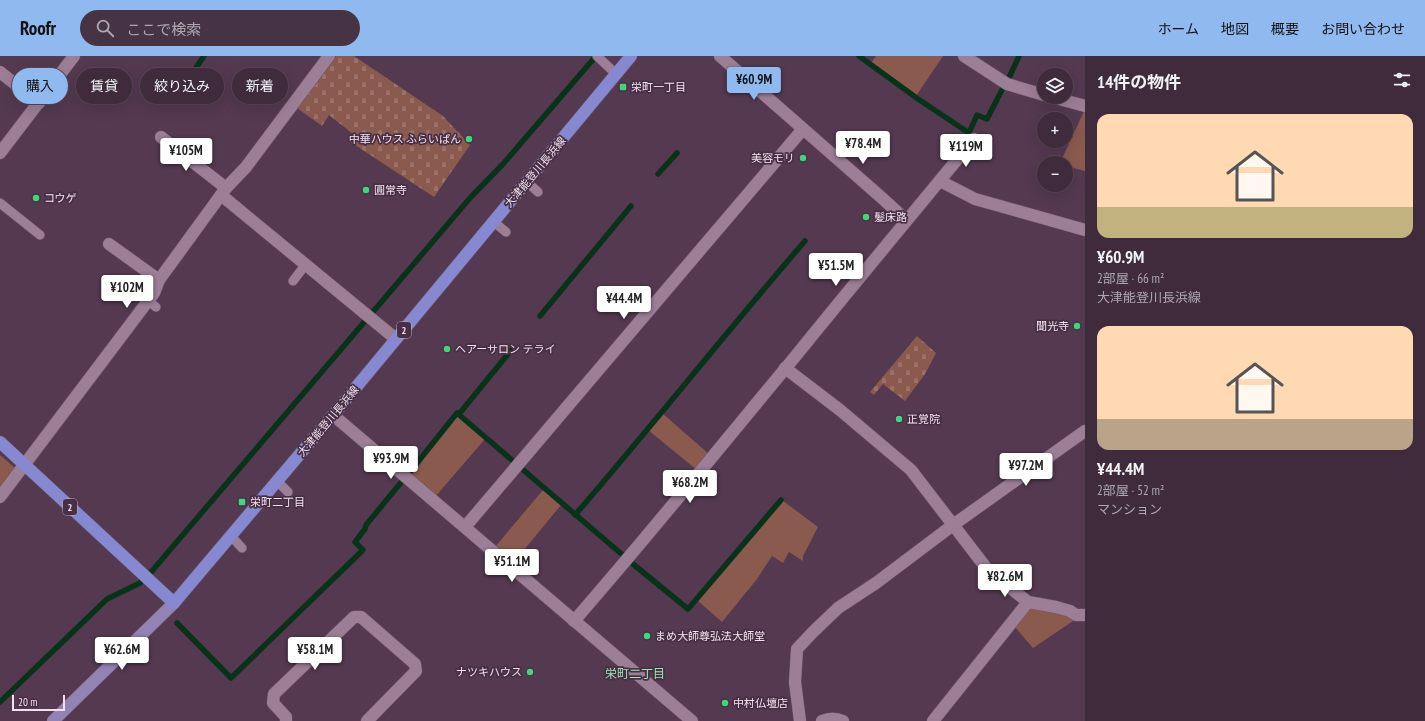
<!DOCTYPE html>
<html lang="ja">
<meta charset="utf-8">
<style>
:root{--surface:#3f2b3c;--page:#463343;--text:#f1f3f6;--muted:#ada7af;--line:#584756;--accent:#90b9f0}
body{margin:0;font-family:"PT Sans Narrow","Noto Sans JP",sans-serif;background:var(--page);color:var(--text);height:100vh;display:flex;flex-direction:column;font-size:15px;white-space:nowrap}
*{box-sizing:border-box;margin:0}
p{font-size:13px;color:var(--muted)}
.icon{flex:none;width:22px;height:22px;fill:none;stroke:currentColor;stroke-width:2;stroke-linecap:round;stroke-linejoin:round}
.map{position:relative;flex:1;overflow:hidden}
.drawer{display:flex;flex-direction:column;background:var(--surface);width:340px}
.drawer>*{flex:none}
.guide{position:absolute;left:12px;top:12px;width:380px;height:36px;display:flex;gap:8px}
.buttons{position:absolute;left:1037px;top:12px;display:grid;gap:8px}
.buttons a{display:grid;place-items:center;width:36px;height:36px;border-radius:50%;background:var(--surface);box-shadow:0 4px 16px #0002,0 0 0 1px var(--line);font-size:20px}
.scale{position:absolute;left:12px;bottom:10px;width:53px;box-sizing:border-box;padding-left:4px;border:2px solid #f2e1ef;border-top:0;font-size:11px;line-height:14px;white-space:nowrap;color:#f2e1ef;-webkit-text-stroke:3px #492f45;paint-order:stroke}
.price{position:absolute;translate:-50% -34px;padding:0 9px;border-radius:4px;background:#fff;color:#222;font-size:13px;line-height:26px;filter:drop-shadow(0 1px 2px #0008)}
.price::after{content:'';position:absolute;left:50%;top:24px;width:12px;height:9px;margin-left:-6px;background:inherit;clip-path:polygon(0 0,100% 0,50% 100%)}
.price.active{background:var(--accent);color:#111}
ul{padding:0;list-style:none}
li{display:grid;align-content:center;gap:8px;height:212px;padding:0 12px}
li span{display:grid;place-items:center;height:124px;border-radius:12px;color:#555}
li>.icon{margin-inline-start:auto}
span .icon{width:72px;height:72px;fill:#fffc;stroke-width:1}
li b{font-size:17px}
h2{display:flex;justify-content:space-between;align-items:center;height:48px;padding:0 12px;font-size:17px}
.tag{padding:0 14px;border-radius:18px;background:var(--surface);box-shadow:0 4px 16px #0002,0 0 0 1px var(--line);font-size:14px;line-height:36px}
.tag.active{background:var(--accent);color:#111}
header{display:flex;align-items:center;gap:24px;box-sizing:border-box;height:56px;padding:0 20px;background:var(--accent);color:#111}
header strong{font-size:19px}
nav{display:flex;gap:22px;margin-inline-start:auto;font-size:14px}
.search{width:280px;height:36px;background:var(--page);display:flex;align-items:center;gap:10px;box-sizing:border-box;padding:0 14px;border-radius:22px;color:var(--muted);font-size:15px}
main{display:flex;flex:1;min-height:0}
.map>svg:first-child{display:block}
.green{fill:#8a5a4f}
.cemetery{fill:url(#cemetery-stones)}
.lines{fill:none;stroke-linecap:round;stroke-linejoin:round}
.stream{stroke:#083219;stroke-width:5.5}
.lane-casing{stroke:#6d5669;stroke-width:10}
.street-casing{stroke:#6d5669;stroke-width:13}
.secondary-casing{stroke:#6d5669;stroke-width:13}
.primary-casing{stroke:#6d5669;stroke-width:13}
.lane{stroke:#9c7e96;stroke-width:9}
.street{stroke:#9c7e96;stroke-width:12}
.secondary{stroke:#9283b4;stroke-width:12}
.primary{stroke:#8788d2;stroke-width:12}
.poi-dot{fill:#3ed77d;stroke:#492f45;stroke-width:1.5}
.labels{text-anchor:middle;stroke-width:3.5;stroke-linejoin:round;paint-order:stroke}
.shield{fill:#492f45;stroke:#bfacbc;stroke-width:1}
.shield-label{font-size:10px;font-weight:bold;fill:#f2e1ef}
.poi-label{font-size:11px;fill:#f2e1ef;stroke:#492f45;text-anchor:start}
.street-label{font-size:11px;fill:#f2e1ef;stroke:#492f45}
.neighbourhood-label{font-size:12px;fill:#9ce3b0;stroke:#492f45}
</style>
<header>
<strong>Roofr</strong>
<div class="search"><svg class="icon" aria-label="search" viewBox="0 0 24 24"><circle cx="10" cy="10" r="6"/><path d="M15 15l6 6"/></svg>ここで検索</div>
<nav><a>ホーム</a><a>地図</a><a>概要</a><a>お問い合わせ</a></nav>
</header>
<main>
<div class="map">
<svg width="1085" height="665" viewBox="0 0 1085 665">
<defs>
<pattern id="cemetery-stones" width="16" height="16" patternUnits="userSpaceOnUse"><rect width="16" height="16" fill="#8a5a4f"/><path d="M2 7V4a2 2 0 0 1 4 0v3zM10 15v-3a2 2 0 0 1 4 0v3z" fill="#9b7169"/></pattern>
</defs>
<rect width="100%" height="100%" fill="#543950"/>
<g class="green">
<polygon points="876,0 943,0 916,40 871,7"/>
<polygon points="1085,53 1085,115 1066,110 1066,107 1060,107"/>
<polygon points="662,357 710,399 697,414 648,374"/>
<polygon points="458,359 485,383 435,441 409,418"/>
<polygon points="0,399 15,412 0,431"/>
<polygon points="543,434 561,449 514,506 495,491"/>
<polygon points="782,444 818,471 803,500 803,505 789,496 783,507 772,500 757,523 722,566 697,544 734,502"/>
<polygon points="1030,549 1055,554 1076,563 1033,592 1014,570"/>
</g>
<g class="cemetery">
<polygon points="336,0 354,0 443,60 470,89 434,141 349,85 353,78 329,59 322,70 297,52"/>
<polygon points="917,280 936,297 925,318 905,345 883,328 874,339 870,336"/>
</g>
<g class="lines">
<g class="stream">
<polyline points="859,0 918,43 969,77 977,59 987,63 1004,30"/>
<polyline points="1008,24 1019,0"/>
<polyline points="187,25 204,0"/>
<polyline points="658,118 677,97"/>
<polyline points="540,260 631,150"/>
<polyline points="459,358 513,292"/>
<polyline points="521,412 625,501"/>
<polyline points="409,417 457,357 512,404"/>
<path d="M 575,459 C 653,369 727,275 805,185"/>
<polyline points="633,508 688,553 781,444"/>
<polyline points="177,567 231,622 363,494 355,486 365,473 366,469 403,424"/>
<polyline points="0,646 107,543 140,527 152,515 470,142 503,108 596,0"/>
</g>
<defs>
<g id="lane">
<polyline points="597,0 616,18"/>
<polyline points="527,126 538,136"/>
<polyline points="0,147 40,179"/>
<polyline points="494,166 506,176"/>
<polyline points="293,225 306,208"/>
<polyline points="148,245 156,251"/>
<polyline points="277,425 288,436"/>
<polyline points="231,480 242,492"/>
</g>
<g id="street">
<polyline points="720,0 882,142 906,164"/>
<polyline points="964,0 1007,28 1044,39"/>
<polyline points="0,16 39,47"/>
<polyline points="1052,41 1085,50"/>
<polyline points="161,81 226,132"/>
<polyline points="0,97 74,0"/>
<polyline points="940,125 975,143 1085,174"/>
<polyline points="221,139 396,283"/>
<polyline points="109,188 159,224"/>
<polyline points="785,312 840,354 911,414 987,513 1028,546 1056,551 1070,555 1076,559 1085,559"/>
<polyline points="333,359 692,665"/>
<polyline points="0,441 154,237 159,224 226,132 246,111 329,0"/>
<polyline points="465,471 803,73"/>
<path d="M 574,565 C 649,479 721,390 794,302 C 853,229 914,156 974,83"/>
<polyline points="286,665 286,661 273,647 274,638 354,561 361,561 415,608 416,615 367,665"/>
<polyline points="800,665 795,626 797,593 813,576 838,552 876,527 953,469 1085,375"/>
<path d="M 822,665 C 829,662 836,662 843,665"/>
<polyline points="933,665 1028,546"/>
</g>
<polyline id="secondary" points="53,665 174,547"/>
<polyline id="primary" points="0,386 174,547 333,359 631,0"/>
</defs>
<use href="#lane" class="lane-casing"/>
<use href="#street" class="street-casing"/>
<use href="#secondary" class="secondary-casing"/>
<use href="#primary" class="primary-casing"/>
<use href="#lane" class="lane"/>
<use href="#street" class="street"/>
<use href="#secondary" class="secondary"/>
<use href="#primary" class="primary"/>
</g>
<g class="poi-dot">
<rect x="619" y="27" width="8" height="8" rx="2"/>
<circle cx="469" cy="83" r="4"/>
<circle cx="803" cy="102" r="4"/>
<circle cx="366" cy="134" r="4"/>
<circle cx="36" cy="142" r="4"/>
<circle cx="866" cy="161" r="4"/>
<circle cx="1077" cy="270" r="4"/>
<circle cx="447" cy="293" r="4"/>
<circle cx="899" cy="363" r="4"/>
<rect x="238" y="442" width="8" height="8" rx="2"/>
<circle cx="647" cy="580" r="4"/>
<circle cx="530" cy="616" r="4"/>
<circle cx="725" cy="647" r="4"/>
</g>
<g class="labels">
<g class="shield">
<rect x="397" y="266" width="14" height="16" rx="3"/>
<rect x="63" y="443" width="14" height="16" rx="3"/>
</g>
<g class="shield-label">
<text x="404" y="278">2</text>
<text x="70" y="455">2</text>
</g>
<g class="poi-label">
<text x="631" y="35">栄町一丁目</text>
<text x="461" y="87" text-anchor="end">中華ハウス ふらいぱん</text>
<text x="795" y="106" text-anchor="end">美容モリ</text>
<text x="374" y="138">圓常寺</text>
<text x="44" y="146">コウゲ</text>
<text x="874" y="165">髪床路</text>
<text x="1069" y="274" text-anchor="end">聞光寺</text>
<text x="455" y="297">ヘアーサロン テライ</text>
<text x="907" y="367">正覚院</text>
<text x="250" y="450">栄町二丁目</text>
<text x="655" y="584">まめ大師尊弘法大師堂</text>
<text x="522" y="620" text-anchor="end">ナツキハウス</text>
<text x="733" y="651">中村仏壇店</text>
</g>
<g class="street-label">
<text transform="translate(535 116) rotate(-50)" y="4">大津能登川長浜線</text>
<text transform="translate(328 365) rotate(-50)" y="4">大津能登川長浜線</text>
</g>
<g class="neighbourhood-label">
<text x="635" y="622">栄町二丁目</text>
</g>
</g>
</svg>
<div class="buttons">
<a><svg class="icon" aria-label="layers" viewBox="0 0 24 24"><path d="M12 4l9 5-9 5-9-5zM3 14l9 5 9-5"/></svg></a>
<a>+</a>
<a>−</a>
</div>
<div class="scale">20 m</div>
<b class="price active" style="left:754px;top:45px">¥60.9M</b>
<b class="price" style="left:863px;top:109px">¥78.4M</b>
<b class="price" style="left:966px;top:112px">¥119M</b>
<b class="price" style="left:186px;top:116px">¥105M</b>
<b class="price" style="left:836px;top:231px">¥51.5M</b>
<b class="price" style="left:127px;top:253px">¥102M</b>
<b class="price" style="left:624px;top:264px">¥44.4M</b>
<b class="price" style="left:391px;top:424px">¥93.9M</b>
<b class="price" style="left:1026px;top:431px">¥97.2M</b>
<b class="price" style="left:690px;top:448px">¥68.2M</b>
<b class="price" style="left:512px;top:527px">¥51.1M</b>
<b class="price" style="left:1005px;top:542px">¥82.6M</b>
<b class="price" style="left:122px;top:615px">¥62.6M</b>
<b class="price" style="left:315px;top:615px">¥58.1M</b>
<div class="guide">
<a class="tag active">購入</a>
<a class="tag">賃貸</a>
<a class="tag">絞り込み</a>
<a class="tag">新着</a>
</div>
</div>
<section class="drawer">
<h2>14件の物件<svg class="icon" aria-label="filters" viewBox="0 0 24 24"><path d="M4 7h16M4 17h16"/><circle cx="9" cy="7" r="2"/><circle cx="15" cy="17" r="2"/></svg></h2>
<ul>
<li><span style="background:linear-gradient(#ffd9b3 75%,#c2b280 0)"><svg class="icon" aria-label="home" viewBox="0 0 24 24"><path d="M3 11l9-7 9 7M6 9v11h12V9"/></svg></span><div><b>¥60.9M</b><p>2部屋 · 66 m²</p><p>大津能登川長浜線</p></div></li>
<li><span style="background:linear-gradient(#ffd9b3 75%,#b9a48a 0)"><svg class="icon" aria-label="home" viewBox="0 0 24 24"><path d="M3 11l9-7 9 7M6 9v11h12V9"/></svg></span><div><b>¥44.4M</b><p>2部屋 · 52 m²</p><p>マンション</p></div></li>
</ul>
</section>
</main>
